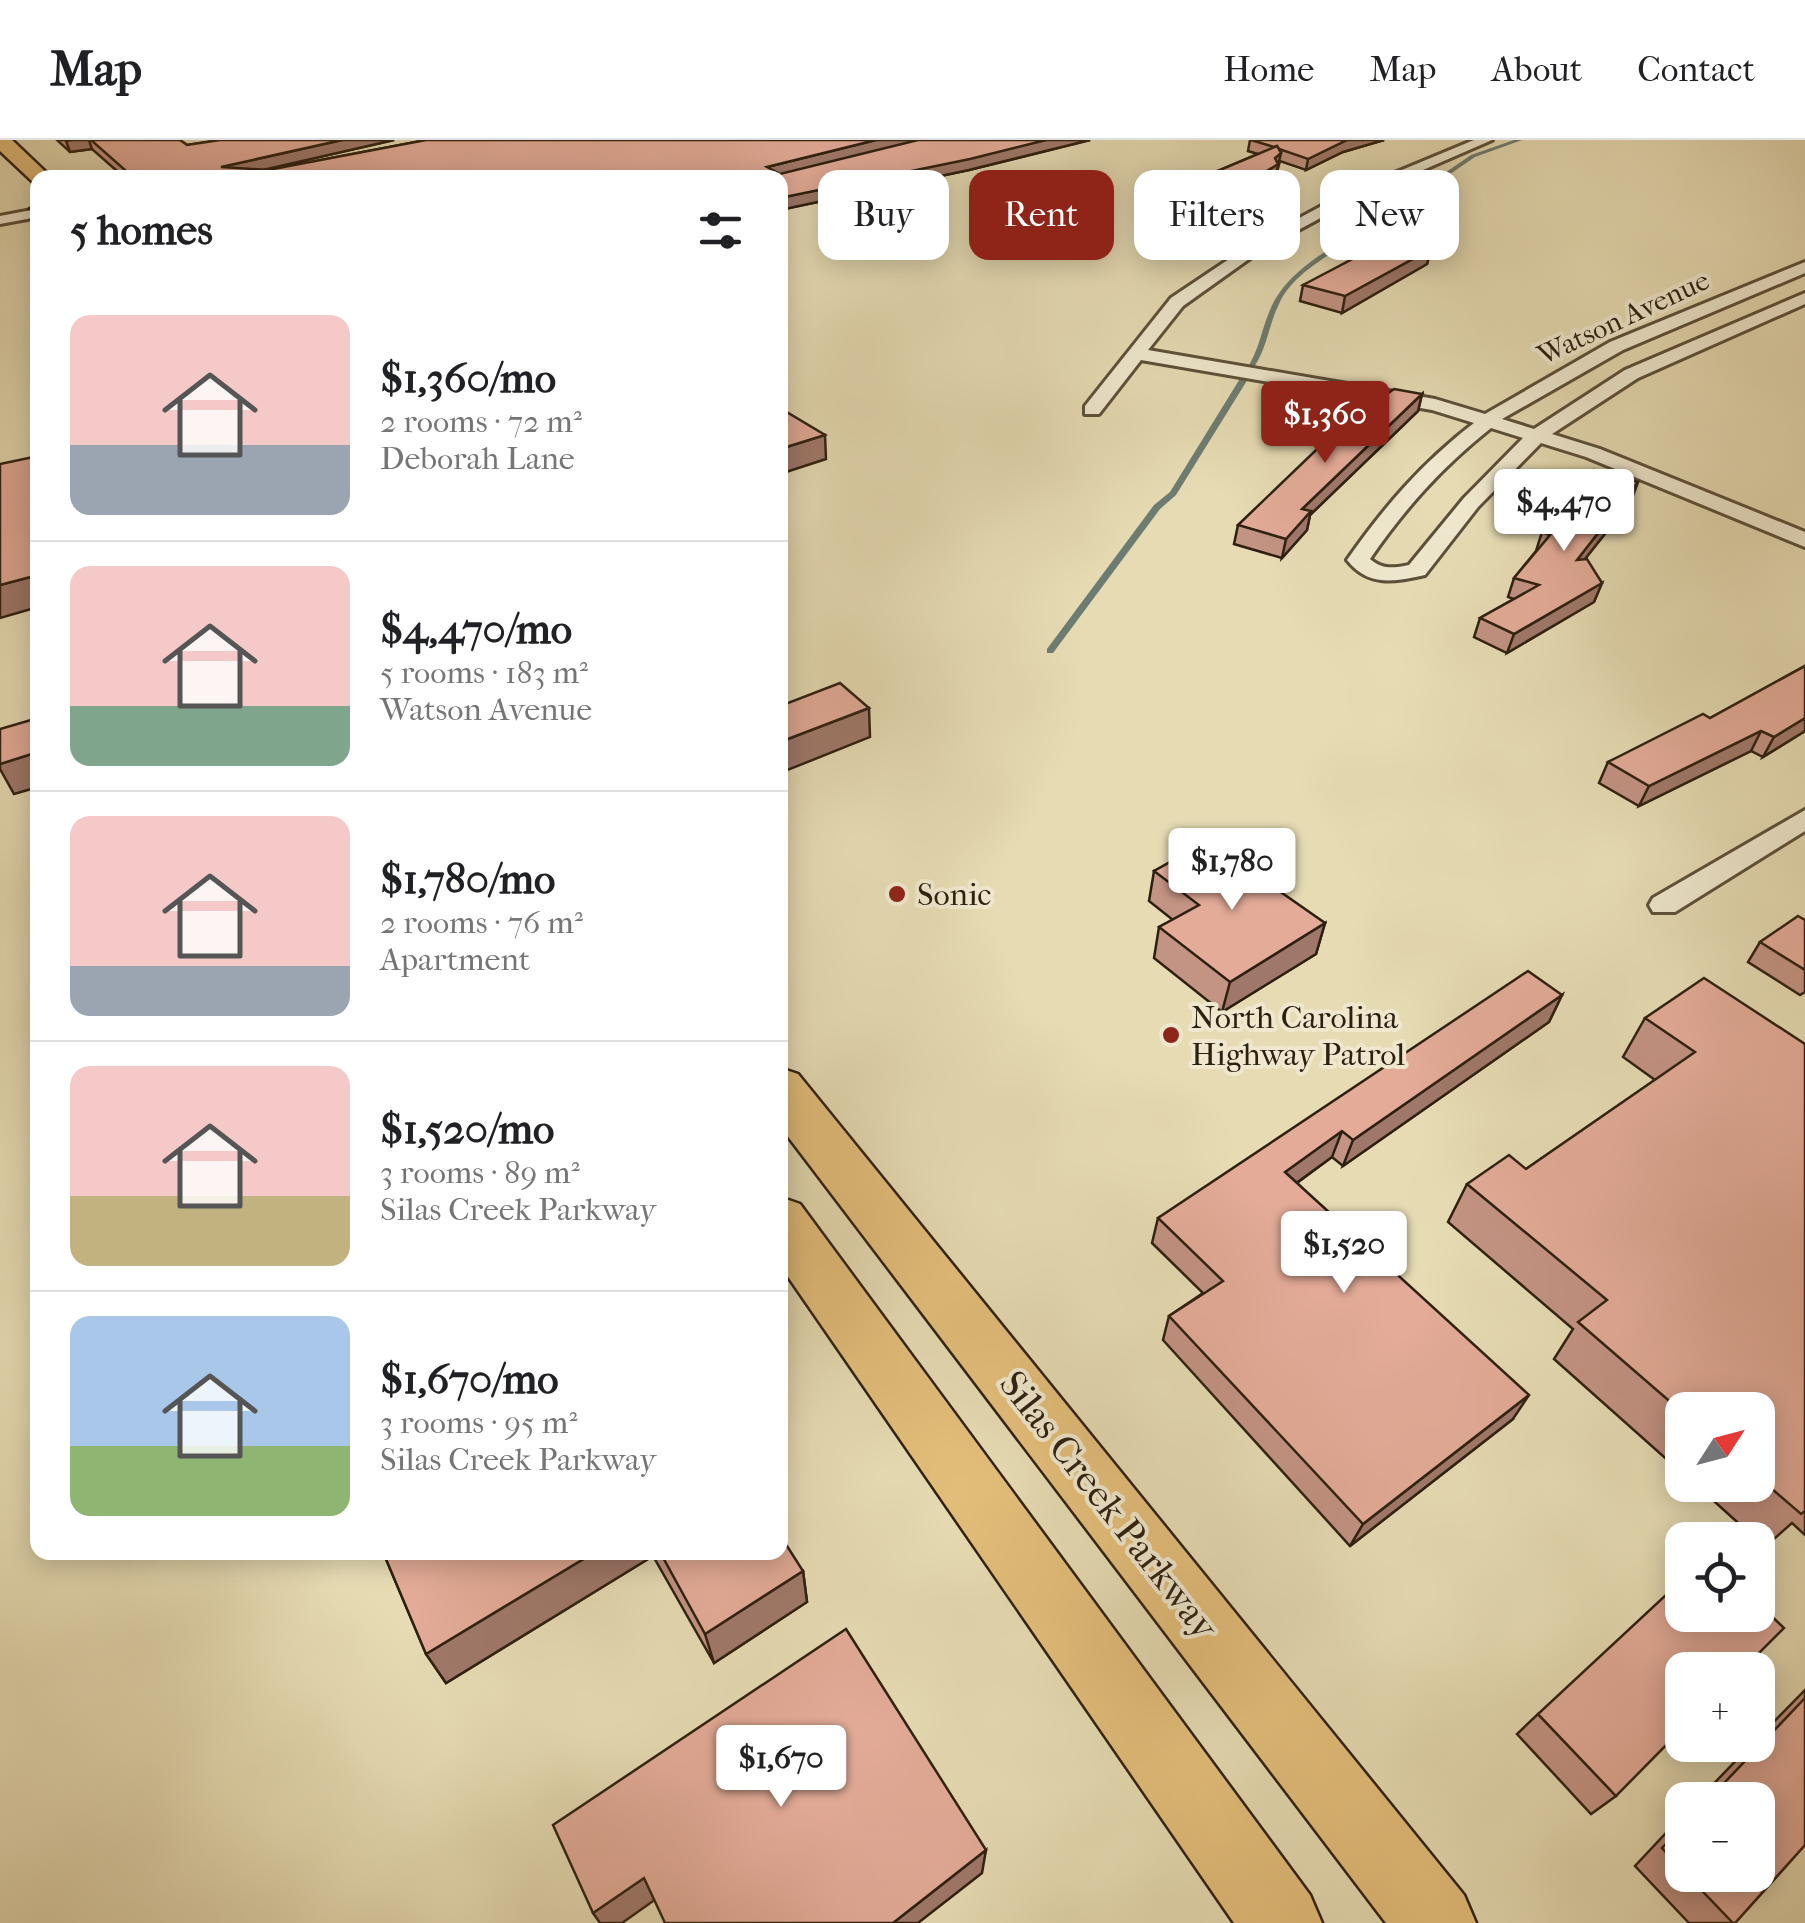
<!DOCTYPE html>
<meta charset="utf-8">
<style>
:root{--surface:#fff;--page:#f6f6f6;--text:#202124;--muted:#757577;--line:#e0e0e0;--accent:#8f2418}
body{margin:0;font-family:"IM FELL French Canon",serif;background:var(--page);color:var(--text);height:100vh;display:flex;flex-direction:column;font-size:38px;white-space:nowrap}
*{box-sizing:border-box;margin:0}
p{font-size:32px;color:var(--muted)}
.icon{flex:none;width:55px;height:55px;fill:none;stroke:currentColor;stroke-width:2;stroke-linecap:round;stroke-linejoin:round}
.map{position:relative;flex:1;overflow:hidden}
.drawer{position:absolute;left:30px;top:30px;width:758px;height:1390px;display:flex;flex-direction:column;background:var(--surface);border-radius:20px;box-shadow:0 5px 25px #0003}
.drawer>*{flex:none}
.hud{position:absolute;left:818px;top:30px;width:838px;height:90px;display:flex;gap:20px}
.needle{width:65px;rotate:54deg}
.controls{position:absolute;left:1665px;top:1252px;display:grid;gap:20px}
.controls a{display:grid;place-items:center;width:110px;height:110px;border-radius:20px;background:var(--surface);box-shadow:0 5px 25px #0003;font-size:50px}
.price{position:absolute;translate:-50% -85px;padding:0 22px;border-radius:10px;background:#fff;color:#222;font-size:32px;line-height:65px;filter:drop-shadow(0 2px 5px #0008)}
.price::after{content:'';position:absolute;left:50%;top:60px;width:30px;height:22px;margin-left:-15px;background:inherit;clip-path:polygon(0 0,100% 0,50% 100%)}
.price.selected{background:var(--accent);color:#fff}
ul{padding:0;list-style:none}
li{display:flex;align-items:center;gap:30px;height:250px;padding:0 40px}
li+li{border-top:2px solid var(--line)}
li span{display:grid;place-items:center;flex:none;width:280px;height:200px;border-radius:20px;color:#555}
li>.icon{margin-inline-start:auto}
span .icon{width:120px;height:120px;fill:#fffc;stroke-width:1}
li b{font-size:42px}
h2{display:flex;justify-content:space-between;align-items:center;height:120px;padding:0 40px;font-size:42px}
.tag{padding:0 35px;border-radius:20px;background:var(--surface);box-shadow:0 5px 25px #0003;font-size:35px;line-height:90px}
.tag.selected{background:var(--accent);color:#fff}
header{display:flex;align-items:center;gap:60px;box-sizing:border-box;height:140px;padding:0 50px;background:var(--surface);border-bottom:2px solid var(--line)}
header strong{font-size:48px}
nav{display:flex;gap:55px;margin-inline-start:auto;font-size:35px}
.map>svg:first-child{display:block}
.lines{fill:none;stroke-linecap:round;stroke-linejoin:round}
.stream{fill:#6d7c72;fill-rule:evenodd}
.minor-casing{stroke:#5c4f39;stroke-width:6}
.secondary-casing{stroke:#2e2010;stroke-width:5}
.primary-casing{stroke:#2e2010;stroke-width:5}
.minor{fill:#efe8ce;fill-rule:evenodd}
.secondary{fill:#efe8ce;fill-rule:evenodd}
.primary{fill:#e3be7a;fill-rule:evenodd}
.wall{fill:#c39383;stroke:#2e2010;stroke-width:2.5}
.shaded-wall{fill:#9f786a;stroke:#2e2010;stroke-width:2.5}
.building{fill:#e3ab98;stroke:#2e2010;stroke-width:2.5}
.poi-dot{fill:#8f2418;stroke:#efe8ce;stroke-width:4}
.labels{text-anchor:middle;stroke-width:8;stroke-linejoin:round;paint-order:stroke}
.far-street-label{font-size:28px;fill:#2e2010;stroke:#efe8ce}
.poi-label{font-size:32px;fill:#2e2010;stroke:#efe8ce;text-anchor:start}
.near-street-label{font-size:38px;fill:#2e2010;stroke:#efe8ce}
</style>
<header>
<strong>Map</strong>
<nav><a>Home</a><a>Map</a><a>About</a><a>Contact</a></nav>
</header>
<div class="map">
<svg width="1805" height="1783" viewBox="0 0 1805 1783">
<rect width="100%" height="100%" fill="#e6dbb3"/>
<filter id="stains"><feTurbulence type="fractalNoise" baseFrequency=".002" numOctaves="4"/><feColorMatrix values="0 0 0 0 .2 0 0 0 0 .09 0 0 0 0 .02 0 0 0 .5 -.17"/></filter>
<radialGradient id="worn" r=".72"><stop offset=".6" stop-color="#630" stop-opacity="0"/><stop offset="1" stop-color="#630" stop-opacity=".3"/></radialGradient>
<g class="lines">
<g class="stream">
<polygon points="1514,0 1522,0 1475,17 1358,97 1353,96 1471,15"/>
<path d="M 1346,98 L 1351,99 C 1326,119 1293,133 1279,164 C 1268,186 1267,211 1251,231 L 1247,231 L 1246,230 C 1259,211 1261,191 1270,170 C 1284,136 1317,117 1346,98 Z"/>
<polygon points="1241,237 1248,239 1176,355 1160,369 1053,513 1047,513 1047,509 1154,365 1170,352"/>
</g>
<defs>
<g id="minor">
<path d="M 1474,0 L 1492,0 L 1354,60 L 1263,109 L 1183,166 L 1148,210 L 1435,259 L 1485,274 L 1610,202 L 1805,122 L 1805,133 L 1623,210 L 1502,279 L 1534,289 L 1625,230 L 1805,153 L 1805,164 L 1638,238 L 1552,294 L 1600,309 L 1805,392 L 1805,407 L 1586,317 L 1541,303 L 1478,367 L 1425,435 C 1395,442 1368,447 1347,420 C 1384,367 1422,323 1474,283 L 1432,270 L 1141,220 L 1099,274 L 1085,274 L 1085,266 L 1171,158 L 1253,103 L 1344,54 ZM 1491,288 L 1523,298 L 1464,358 L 1409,425 C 1393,428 1383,430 1370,419 C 1405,368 1442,327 1491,288 Z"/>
<polygon points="37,69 38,77 0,84 0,76"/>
<polygon points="1805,670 1805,691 1675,772 1653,772 1649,765 1653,758"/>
</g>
<polygon id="secondary" points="38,67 38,79 30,77 30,69"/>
<g id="primary">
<polygon points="0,0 12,0 52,38 38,38 34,43 0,11"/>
<polygon points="780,928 798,934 1464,1755 1476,1783 1386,1783 780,986"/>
<polygon points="780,1057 800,1064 1310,1755 1322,1783 1234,1783 780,1125"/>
</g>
</defs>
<use href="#minor" class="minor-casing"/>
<use href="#secondary" class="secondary-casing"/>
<use href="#primary" class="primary-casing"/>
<use href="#minor" class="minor"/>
<use href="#secondary" class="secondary"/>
<use href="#primary" class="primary"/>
</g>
<g class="wall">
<polygon points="57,0 180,0 187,5 220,0 394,0 262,30 268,30 426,0 1090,0 969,30 780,70 780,38 125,38 92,9 70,12"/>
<polygon points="1250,0 1384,0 1343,12 1306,30 1280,21 1275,39 1206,84 1150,74 1151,59 1258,14 1248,11"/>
<polygon points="1431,109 1427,124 1342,173 1300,161 1303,145"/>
<polygon points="1422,254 1418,271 1310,375 1307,390 1282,418 1234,404 1238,385"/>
<polygon points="1631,361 1585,419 1602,443 1594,462 1507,513 1474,497 1480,478 1514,459 1508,457 1514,438 1536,411 1542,392"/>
<polygon points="1805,526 1805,591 1763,617 1751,611 1639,666 1599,643 1608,622 1710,578"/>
<polygon points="1154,731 1325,783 1316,814 1222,872 1154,818 1159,787 1173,780 1149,761"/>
<polygon points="1805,780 1805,852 1800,855 1748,822 1760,802"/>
<polygon points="1562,855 1549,882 1343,1026 1332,1017 1297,1043 1513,1279 1350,1406 1163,1200 1169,1176 1203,1153 1152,1103 1158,1078"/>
<polygon points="1645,878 1805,904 1805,1395 1792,1383 1765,1407 1696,1345 1758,1345 1758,1270 1682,1270 1682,1333 1554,1219 1573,1189 1448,1082 1467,1044 1526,1029 1655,940 1623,917"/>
<polygon points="383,1412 780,1412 803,1431 807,1462 714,1523 653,1416 446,1543 426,1514"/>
<polygon points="1805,1550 1805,1705 1735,1783 1689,1783 1635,1726 1682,1676 1682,1735 1758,1735 1758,1660 1698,1660 1751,1605 1758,1605 1758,1598"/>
<polygon points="1538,1574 1616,1656 1591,1674 1517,1594"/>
</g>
<g class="shaded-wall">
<polygon points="72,0 89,0 92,9 70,12 66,1"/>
<polygon points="342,0 394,0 228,38 221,27"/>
<polygon points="876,0 920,0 771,38 767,27"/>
<polygon points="1046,0 1090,0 969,30 780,70 780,58"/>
<polygon points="1347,0 1384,0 1343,12 1306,30 1308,19"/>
<polygon points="1281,13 1275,39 1206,84 1208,69"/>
<polygon points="1431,109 1427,124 1342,173 1345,156"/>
<polygon points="1422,254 1418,271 1310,375 1307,390 1282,418 1286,399 1302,369"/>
<polygon points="825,295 826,319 780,334 780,309"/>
<polygon points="1638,342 1631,361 1569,439 1577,420"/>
<polygon points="38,435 38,467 0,478 0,445"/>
<polygon points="1602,443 1594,462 1507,513 1514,494"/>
<polygon points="869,568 870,597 780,633 780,602"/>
<polygon points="1805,578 1805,591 1763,617 1774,597"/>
<polygon points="1761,591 1751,611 1639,666 1649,646"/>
<polygon points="38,612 38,647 14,654 0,629 0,624"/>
<polygon points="1325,783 1316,814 1222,872 1230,842"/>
<polygon points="1562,855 1549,882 1343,1026 1353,1000"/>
<polygon points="1342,991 1332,1017 1277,1057 1285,1032"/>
<polygon points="1529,1255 1513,1279 1350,1406 1363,1384"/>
<polygon points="595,1412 652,1412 653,1416 446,1543 426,1514"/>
<polygon points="803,1431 807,1462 714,1523 705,1494"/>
<polygon points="986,1710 982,1733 918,1783 893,1783"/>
<polygon points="644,1738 656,1759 622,1783 600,1783 593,1773"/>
</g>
<g class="building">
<polygon points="91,0 180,0 187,5 220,0 342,0 221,27 268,30 426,0 876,0 767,27 780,34 918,0 1046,0 970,19 780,58 780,38 134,38"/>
<polygon points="1251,0 1347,0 1308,19 1279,9 1277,6 1274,7"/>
<polygon points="1277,6 1281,13 1275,18 1278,24 1208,69 1151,59"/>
<polygon points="1417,85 1431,109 1345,156 1303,145"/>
<polygon points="1394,249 1422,254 1302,369 1311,371 1286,399 1238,385 1338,289"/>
<polygon points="780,268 825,295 780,309"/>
<polygon points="38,316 38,435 0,445 0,324"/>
<polygon points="1594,330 1638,342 1577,420 1587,419 1602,443 1514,494 1480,478 1539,445 1514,438 1550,395 1542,392"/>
<polygon points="1805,526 1805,578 1774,597 1761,591 1649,646 1608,622 1703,574 1710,578"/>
<polygon points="840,543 869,568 780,602 780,566"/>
<polygon points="38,578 38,612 0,624 0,589"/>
<polygon points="1208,701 1325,783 1230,842 1159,787 1199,765 1154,731"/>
<polygon points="1798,776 1805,780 1805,830 1760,802"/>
<polygon points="1528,831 1562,855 1353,1000 1342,991 1285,1032 1529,1255 1363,1384 1169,1176 1223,1141 1158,1078"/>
<polygon points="1704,838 1805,904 1805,1371 1801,1374 1758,1337 1758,1270 1682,1270 1682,1272 1578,1182 1607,1160 1467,1044 1509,1015 1526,1029 1695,912 1645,878"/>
<polygon points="780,1395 803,1431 705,1494 660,1412 780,1412"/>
<polygon points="383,1412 595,1412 426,1514"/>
<polygon points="1682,1440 1682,1475 1758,1475 1758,1463 1784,1488 1742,1530 1682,1530 1682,1589 1616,1656 1538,1574"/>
<polygon points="846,1489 986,1710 893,1783 665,1783 644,1738 593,1773 553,1685"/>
<polygon points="1805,1558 1805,1705 1735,1783 1733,1783 1687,1735 1758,1735 1758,1660 1708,1660"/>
<polygon points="1682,1687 1682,1730 1662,1708"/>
</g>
<g class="poi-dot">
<circle cx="897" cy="754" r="10"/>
<circle cx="1171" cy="895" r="10"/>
</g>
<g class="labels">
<g class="far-street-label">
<text transform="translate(1623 177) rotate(-25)" y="10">Watson Avenue</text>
</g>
<g class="poi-label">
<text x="917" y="765">Sonic</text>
<text x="1191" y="888">North Carolina<tspan x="1191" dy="37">Highway Patrol</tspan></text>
</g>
<g class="near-street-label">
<text transform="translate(1109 1365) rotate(52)" y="13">Silas Creek Parkway</text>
</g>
</g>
<rect width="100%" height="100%" filter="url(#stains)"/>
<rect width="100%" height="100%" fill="url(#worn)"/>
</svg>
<div class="controls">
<a><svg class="needle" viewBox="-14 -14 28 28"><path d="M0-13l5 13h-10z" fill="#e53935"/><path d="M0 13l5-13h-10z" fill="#757577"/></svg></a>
<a><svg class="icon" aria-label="locate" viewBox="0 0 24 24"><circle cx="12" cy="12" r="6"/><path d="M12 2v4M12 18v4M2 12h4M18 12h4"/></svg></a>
<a>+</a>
<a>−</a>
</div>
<b class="price selected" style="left:1325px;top:326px">$1,360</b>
<b class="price" style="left:1564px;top:414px">$4,470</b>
<b class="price" style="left:1232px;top:773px">$1,780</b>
<b class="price" style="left:1344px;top:1156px">$1,520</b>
<b class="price" style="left:781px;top:1670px">$1,670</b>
<div class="hud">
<a class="tag">Buy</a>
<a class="tag selected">Rent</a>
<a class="tag">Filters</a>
<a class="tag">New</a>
</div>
<section class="drawer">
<h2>5 homes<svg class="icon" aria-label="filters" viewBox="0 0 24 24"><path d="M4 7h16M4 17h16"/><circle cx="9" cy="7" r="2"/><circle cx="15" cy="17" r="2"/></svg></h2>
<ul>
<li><span style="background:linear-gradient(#f6c9c9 65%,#9aa5b1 0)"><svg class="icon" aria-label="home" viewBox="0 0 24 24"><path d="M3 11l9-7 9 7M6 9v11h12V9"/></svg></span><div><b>$1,360/mo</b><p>2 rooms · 72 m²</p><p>Deborah Lane</p></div></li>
<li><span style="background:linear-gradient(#f6c9c9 70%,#7fa58c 0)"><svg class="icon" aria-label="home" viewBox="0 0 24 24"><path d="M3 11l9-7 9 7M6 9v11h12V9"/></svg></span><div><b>$4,470/mo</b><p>5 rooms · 183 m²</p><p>Watson Avenue</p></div></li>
<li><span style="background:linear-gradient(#f6c9c9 75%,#9aa5b1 0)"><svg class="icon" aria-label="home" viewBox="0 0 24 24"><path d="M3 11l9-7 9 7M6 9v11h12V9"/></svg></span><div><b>$1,780/mo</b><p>2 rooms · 76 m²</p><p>Apartment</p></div></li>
<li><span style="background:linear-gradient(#f6c9c9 65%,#c2b280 0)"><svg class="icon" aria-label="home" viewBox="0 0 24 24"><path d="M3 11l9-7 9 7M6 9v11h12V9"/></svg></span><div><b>$1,520/mo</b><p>3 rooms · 89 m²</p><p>Silas Creek Parkway</p></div></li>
<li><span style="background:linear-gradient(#a9c7e8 65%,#8fb573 0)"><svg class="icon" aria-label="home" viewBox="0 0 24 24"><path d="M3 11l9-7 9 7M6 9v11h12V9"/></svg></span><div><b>$1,670/mo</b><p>3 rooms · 95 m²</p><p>Silas Creek Parkway</p></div></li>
</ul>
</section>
</div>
